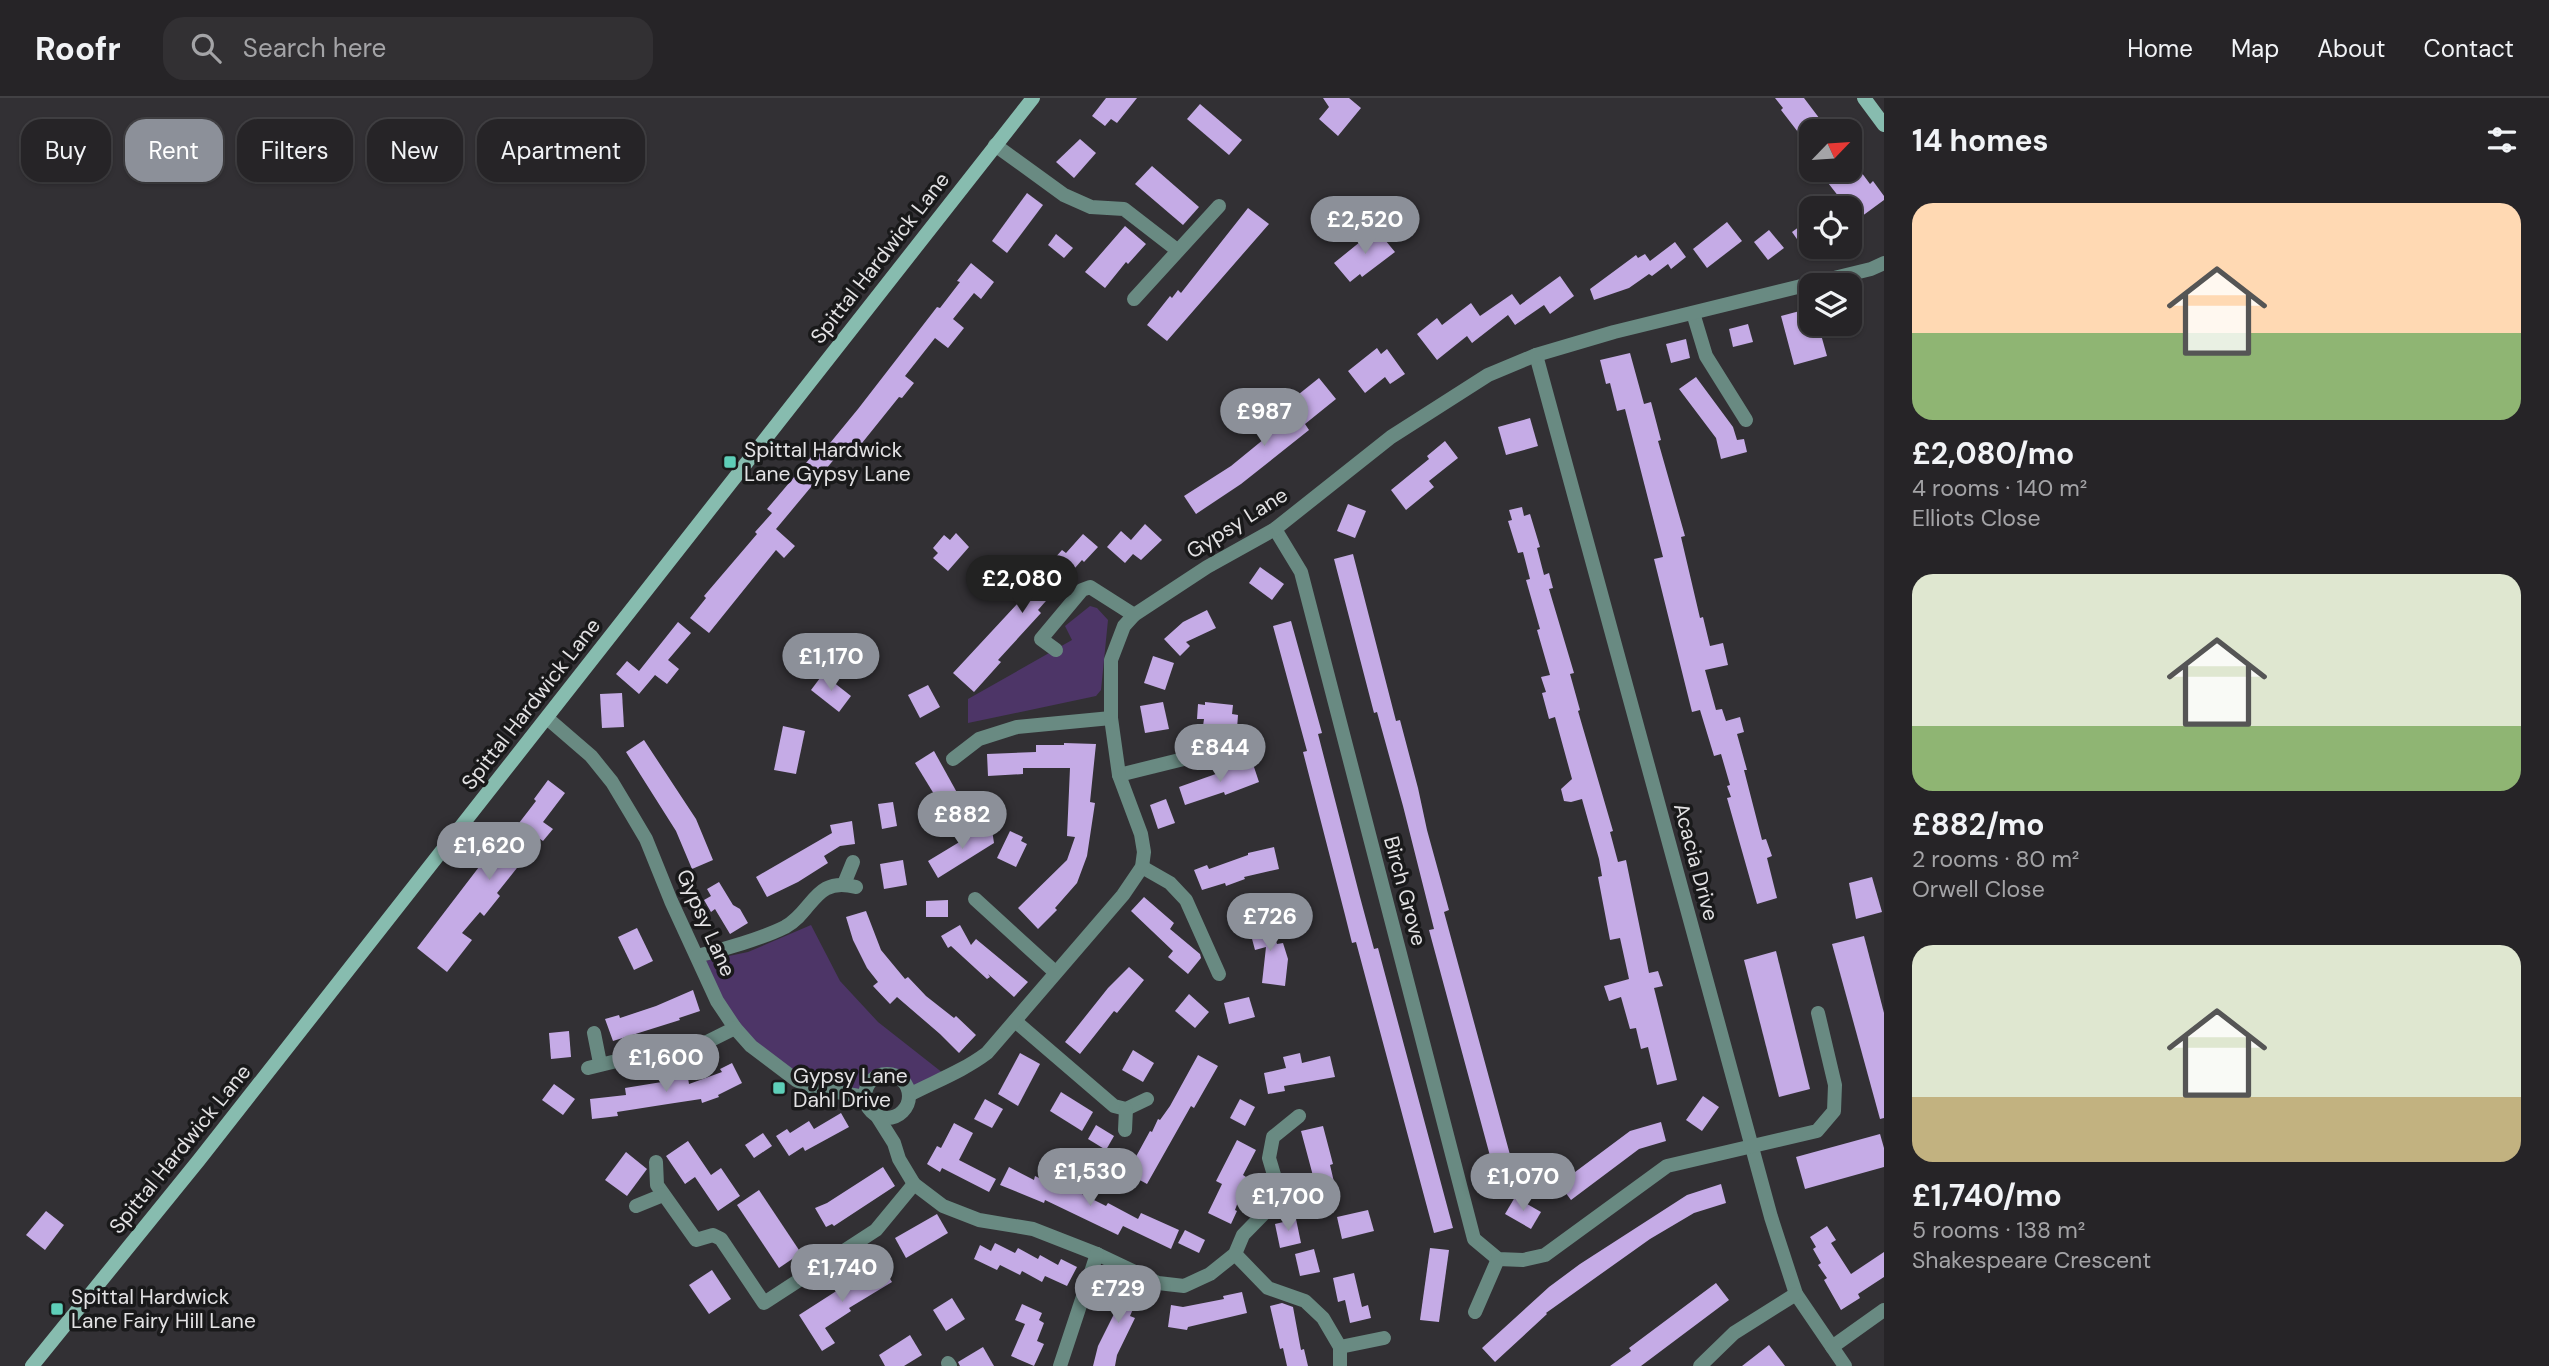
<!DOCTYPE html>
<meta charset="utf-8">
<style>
:root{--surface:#262427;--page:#323033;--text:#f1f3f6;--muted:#a4a4a7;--line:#424144;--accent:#8c9099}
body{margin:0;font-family:"DM Sans",sans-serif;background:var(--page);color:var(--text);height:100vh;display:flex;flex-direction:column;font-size:26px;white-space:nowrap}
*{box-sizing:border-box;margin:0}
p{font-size:23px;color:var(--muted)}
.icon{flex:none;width:38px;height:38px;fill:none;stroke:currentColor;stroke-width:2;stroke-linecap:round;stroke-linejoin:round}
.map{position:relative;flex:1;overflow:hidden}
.side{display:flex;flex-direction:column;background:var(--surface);width:665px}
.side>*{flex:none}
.guide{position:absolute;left:21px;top:21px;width:665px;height:63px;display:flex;gap:14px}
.needle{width:46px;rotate:65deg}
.controls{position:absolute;left:1799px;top:21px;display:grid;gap:14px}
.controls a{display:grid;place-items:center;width:63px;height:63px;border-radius:14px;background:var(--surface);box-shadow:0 2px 5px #0004,0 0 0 2px var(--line);font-size:35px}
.price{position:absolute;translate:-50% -60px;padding:0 16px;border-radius:24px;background:var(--accent);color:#fff;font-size:23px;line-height:46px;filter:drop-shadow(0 2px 4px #0008)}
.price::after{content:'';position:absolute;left:50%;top:42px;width:21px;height:16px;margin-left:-10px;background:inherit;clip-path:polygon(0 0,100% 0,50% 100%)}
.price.on{background:#222;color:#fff}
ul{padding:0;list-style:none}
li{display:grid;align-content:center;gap:14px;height:371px;padding:0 28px}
li span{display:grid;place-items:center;height:217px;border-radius:21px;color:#555}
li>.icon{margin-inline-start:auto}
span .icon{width:126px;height:126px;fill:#fffc;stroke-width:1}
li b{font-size:30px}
h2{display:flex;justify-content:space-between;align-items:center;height:84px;padding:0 28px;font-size:30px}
.pill{padding:0 24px;border-radius:21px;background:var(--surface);box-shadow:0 2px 5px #0004,0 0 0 2px var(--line);font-size:24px;line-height:63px}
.pill.on{background:var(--accent);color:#fff}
header{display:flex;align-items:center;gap:42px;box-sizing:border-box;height:98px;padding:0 35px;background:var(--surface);border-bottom:2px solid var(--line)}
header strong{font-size:33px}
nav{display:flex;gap:38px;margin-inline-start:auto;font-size:24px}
.search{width:490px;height:63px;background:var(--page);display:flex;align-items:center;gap:18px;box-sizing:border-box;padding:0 24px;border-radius:21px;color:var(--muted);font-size:26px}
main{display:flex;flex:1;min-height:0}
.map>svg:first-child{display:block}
.green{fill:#4d3567}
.building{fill:#c5abe6}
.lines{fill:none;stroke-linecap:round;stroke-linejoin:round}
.street{stroke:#698a82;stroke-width:14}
.secondary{stroke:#87bcaf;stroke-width:14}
.poi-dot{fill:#5eceb8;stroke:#19191a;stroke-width:2.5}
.labels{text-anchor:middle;stroke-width:7;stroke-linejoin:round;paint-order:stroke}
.street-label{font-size:21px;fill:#e3e2e4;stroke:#19191a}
.poi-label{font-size:21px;fill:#e3e2e4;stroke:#19191a;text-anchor:start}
</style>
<header>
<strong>Roofr</strong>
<div class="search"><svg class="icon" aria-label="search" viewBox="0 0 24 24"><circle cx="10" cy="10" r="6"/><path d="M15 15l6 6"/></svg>Search here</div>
<nav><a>Home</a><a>Map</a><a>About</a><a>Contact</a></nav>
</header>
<main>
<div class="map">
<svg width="1884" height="1268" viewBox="0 0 1884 1268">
<rect width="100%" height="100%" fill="#323034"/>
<g class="green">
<polygon points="1090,508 1097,510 1108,522 1101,592 1096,598 968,625 968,601 1072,542 1065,528"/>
<path d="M 811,827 L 840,883 L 878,924 L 948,979 L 909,992 C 898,970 873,971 865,994 L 815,990 L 751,948 L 700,864 L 748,854 Z"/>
</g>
<g class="building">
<polygon points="1106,0 1137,0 1117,25 1111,21 1105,28 1092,18"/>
<polygon points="1323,0 1349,0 1361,10 1338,38 1319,21 1329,9"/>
<polygon points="1775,0 1804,0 1829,33 1811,33 1811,51 1781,12 1783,10"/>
<polygon points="1200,6 1242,42 1229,57 1187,21"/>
<polygon points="1080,41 1096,55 1074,80 1056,64"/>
<polygon points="1850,59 1870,86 1873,83 1884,98 1884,102 1850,127 1850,110 1824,110 1839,99 1818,72 1850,72"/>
<polygon points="1152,68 1199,109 1183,127 1135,86"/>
<polygon points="1027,95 1043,107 1007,155 992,143"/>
<polygon points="1248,110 1269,126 1167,243 1147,227 1170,198 1172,200 1178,192 1181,195"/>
<polygon points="1811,120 1811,161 1792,134"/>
<polygon points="1727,124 1742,143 1707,170 1693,151"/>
<polygon points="1125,128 1146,146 1128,166 1126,164 1105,190 1085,174"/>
<polygon points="1376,131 1395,154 1362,179 1360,176 1350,184 1334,165"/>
<polygon points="1769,132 1784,150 1768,162 1754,144"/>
<polygon points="1056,136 1073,150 1064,160 1048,147"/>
<polygon points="1675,144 1686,159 1671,171 1668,166 1652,178 1649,176 1629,190 1594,202 1590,191 1636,157 1638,160 1645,156 1650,163"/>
<polygon points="971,165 994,184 981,201 974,195 953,221 964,230 948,250 935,240 905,278 914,285 902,300 899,299 858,350 854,346 845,356 841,353 776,431 795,448 784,460 776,452 709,535 690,520 706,500 704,498 757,436 755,434 772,415 767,411 817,352 821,356 858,311 937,209 940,210 960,184 957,183"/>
<polygon points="1560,178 1574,198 1550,216 1544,207 1515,227 1508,217 1472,245 1467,238 1437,262 1417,236 1437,220 1442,227 1471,205 1480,218 1512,196 1520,207"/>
<polygon points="1811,210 1811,226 1818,226 1827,258 1794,267 1781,218"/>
<polygon points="1748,226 1753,244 1733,249 1729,231"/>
<polygon points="1686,241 1690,260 1671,265 1666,246"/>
<polygon points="1377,250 1381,256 1387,251 1405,276 1390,286 1385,279 1365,295 1348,273"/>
<polygon points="1630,255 1644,306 1651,304 1661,342 1658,343 1685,438 1681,439 1700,520 1703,519 1710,548 1723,545 1728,567 1705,572 1716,612 1722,611 1726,623 1740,619 1744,634 1737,636 1747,672 1744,672 1762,742 1766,741 1772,758 1767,760 1777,800 1757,806 1727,700 1731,699 1727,688 1730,687 1721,656 1714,658 1700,612 1692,614 1687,594 1654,461 1663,459 1625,311 1617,313 1610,285 1606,286 1600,262"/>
<polygon points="1696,279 1733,329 1737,342 1744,341 1747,354 1721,361 1716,340 1679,291"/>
<polygon points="1319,280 1336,301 1305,326 1309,332 1241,386 1196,416 1184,398 1231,368 1275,332 1273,328 1305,303 1299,296"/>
<polygon points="1530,320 1538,348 1506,357 1498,329"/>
<polygon points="1445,343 1458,360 1429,383 1434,389 1406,412 1391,392 1429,361 1427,358"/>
<polygon points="1348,406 1366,413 1355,440 1337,433"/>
<polygon points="1522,409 1524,418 1530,416 1540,449 1537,450 1544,477 1549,475 1553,490 1549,491 1574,575 1570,576 1580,612 1578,613 1613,733 1610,734 1618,764 1626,762 1649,875 1658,873 1663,888 1654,890 1677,982 1657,987 1648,949 1641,951 1636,930 1630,931 1621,899 1609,903 1604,888 1629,881 1620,840 1610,842 1598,779 1602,778 1599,761 1582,701 1571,704 1564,703 1561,691 1572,681 1555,619 1549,621 1542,595 1546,594 1541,579 1550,577 1537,532 1540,531 1526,482 1530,481 1523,454 1518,455 1508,423 1512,422 1509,412"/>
<polygon points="1145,426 1162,442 1141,462 1133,456 1125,465 1107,449 1121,433 1131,442"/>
<polygon points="956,435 969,449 948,473 933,460 938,455 933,450 944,437 950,442"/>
<polygon points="1083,436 1098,449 1084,464 1082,462 1038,512 1041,515 998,562 1001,564 974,594 953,575 1030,492 1028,490 1062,452 1066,455"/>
<polygon points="1353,456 1396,623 1400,622 1418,690 1427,732 1449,812 1444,814 1512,1064 1493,1069 1429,832 1434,831 1403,708 1377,614 1374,615 1334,461"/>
<polygon points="1260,469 1284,486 1272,502 1249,485"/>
<polygon points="1207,512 1216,530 1186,544 1190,548 1180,558 1164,541 1183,524"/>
<polygon points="1291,523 1322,635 1318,636 1360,799 1374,851 1378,850 1453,1130 1434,1135 1356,844 1352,845 1345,817 1303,654 1307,653 1273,528"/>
<polygon points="678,524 691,535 668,562 679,571 667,586 655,577 639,596 616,576 627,563 639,573"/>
<polygon points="1153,558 1174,565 1165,592 1144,585"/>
<polygon points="823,576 851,598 839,614 811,592"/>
<polygon points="928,587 940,609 920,620 908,597"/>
<polygon points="622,595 624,629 602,630 600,596"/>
<polygon points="1163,604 1169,631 1145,635 1140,608"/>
<polygon points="1205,604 1233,607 1232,616 1238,617 1237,631 1203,628 1204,621 1197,621 1198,606 1205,607"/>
<polygon points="783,628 805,633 796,676 774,672"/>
<polygon points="644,642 696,721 713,762 692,771 676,733 626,654"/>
<polygon points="1064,645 1096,646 1090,704 1095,705 1087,758 1077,785 1055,810 1057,812 1038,831 1018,810 1067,762 1075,739 1067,738 1070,670 1023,670 1023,676 988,678 987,656 1036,654 1036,647 1064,647"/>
<polygon points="934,653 965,709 948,719 915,665"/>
<polygon points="1244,666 1245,669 1253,666 1259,684 1225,697 1224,694 1185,707 1179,689"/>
<polygon points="548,682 565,695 543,724 553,731 543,743 540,741 497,795 500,798 484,818 480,814 462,835 472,842 447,874 417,850 495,748 499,751 536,703 534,701"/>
<polygon points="1166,701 1175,725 1158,731 1150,707"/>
<polygon points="893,704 897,728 882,731 878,706"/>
<polygon points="852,723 855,746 840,748 824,758 828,765 798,784 767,799 756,779 832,735 830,727"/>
<polygon points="985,729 986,733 992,732 994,745 938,780 928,763 971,737 970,732"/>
<polygon points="1010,733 1023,739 1021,743 1027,746 1016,769 997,760"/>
<polygon points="1274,749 1279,771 1244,779 1245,781 1226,788 1225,785 1202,792 1194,772 1207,767 1209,771 1248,757 1248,755"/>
<polygon points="903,762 907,787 884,791 880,766"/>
<polygon points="1872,779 1882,814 1856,821 1849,785"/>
<polygon points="719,784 733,807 740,811 748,825 730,836 715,811 711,814 704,802 711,798 707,791"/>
<polygon points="1144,799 1174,825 1170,831 1200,856 1201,860 1188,876 1168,859 1173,853 1131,813"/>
<polygon points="948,802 948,819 926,819 926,803"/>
<polygon points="866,813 881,852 905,881 908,879 926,898 954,920 956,918 976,937 959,955 940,936 897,899 890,906 873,888 878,884 867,870 853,842 846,819"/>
<polygon points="1269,820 1277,846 1283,845 1288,861 1285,888 1262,885 1266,849 1255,852 1248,826"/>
<polygon points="960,827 971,847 976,841 1028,884 1014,899 988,876 990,879 987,881 951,848 948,850 941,838"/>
<polygon points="637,830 653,863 634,872 618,839"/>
<polygon points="1864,838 1884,915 1884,1020 1880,1021 1832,846"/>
<polygon points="1776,853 1810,991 1779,999 1744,862"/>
<polygon points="1129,869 1144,882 1117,915 1114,913 1080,956 1065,944 1108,890"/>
<polygon points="693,892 700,913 679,920 680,922 613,943 605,921 619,917 620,920 656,908"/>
<polygon points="1189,896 1209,914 1195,930 1175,913"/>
<polygon points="1249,899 1255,919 1229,926 1224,905"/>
<polygon points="569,933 571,959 551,961 549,935"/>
<polygon points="1133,952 1154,965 1143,984 1122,972"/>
<polygon points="1020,955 1040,966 1018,1008 998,996"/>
<polygon points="1300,955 1302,965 1330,958 1335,979 1284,988 1285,993 1268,996 1264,975 1286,970 1283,959"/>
<polygon points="1198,957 1218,968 1194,1010 1191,1008 1147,1086 1127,1075 1150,1033 1152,1034 1158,1021 1160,1022 1170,1008"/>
<polygon points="732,965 742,985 718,997 719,999 702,1005 701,1001 668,1006 617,1014 618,1018 592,1021 590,1001 626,997 625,990 674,982 688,980 689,986 722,974 720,971"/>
<polygon points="554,986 575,1001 563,1017 542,1002"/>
<polygon points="1061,994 1093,1014 1082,1033 1050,1013"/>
<polygon points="1703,998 1719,1009 1702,1033 1686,1022"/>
<polygon points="985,1001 1003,1011 992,1030 974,1021"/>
<polygon points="1240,1001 1255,1009 1245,1028 1230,1020"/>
<polygon points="841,1015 849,1029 805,1053 803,1049 789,1058 776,1038 787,1031 790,1035 809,1023 814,1031"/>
<polygon points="1661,1024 1666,1043 1639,1051 1571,1102 1559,1086 1630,1033"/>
<polygon points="954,1025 973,1035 959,1062 996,1081 989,1094 942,1070 940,1074 927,1066 937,1048 941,1050"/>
<polygon points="1096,1027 1114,1038 1106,1052 1088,1041"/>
<polygon points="1323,1028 1333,1066 1330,1067 1334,1084 1316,1089 1301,1033"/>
<polygon points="763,1035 772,1048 754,1060 745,1047"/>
<polygon points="1880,1036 1884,1050 1884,1069 1805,1091 1796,1059"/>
<polygon points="1237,1042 1256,1052 1243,1077 1249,1081 1238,1104 1235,1112 1237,1113 1231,1126 1208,1115 1222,1086 1216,1083"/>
<polygon points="688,1043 711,1077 721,1070 740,1098 718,1113 695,1079 685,1086 666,1058"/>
<polygon points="626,1054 647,1071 627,1098 605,1082"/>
<polygon points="883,1069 895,1088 834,1128 832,1126 826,1129 815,1110 827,1105"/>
<polygon points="1009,1069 1034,1082 1035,1078 1062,1091 1064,1087 1106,1108 1108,1105 1138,1121 1141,1115 1179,1132 1171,1151 1123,1128 1118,1137 1045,1102 1044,1105 1000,1087"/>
<polygon points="1721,1086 1726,1105 1694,1115 1650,1141 1546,1215 1547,1216 1495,1264 1482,1250 1549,1189 1580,1166 1687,1097"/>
<polygon points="759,1092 801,1155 779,1170 737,1107"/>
<polygon points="1515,1099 1541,1114 1531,1131 1505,1116"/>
<polygon points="1368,1112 1374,1133 1342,1141 1337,1119"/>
<polygon points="46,1113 64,1127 45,1152 26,1137"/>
<polygon points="937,1116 948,1135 906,1160 895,1140"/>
<polygon points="1296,1121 1301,1145 1280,1150 1275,1126"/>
<polygon points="1827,1128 1836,1142 1831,1145 1851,1176 1884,1154 1884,1179 1858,1196 1860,1200 1841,1212 1824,1182 1827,1180 1818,1167 1821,1165 1813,1151 1816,1149 1810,1139"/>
<polygon points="1185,1132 1205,1142 1199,1155 1178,1145"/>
<polygon points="995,1145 1015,1155 1018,1150 1038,1161 1040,1157 1058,1167 1061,1161 1077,1169 1067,1188 1045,1178 1042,1184 1022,1173 1020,1177 1000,1167 997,1172 974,1161 980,1147 991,1153"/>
<polygon points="1430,1150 1449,1152 1439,1224 1420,1222"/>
<polygon points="1314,1151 1320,1174 1300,1178 1295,1156"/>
<polygon points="880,1165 892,1184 849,1210 851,1213 825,1230 835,1245 822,1253 799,1217"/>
<polygon points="712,1172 731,1201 709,1216 689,1187"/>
<polygon points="1354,1175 1362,1209 1368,1207 1371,1220 1350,1225 1345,1202 1338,1204 1333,1180"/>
<polygon points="1123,1181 1142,1190 1130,1218 1135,1220 1117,1257 1115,1268 1093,1268 1098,1248 1120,1204 1114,1202"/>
<polygon points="1716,1185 1729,1202 1641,1268 1610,1268 1631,1253 1629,1250"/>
<polygon points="1242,1194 1247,1215 1188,1229 1187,1232 1168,1229 1171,1207 1183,1209 1224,1201 1223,1198"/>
<polygon points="952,1200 965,1221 946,1233 933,1212"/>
<polygon points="1282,1205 1293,1209 1301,1252 1304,1251 1308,1268 1287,1268 1283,1250 1280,1251 1270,1208"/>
<polygon points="1022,1206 1042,1215 1039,1222 1044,1225 1037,1243 1044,1246 1034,1268 1011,1258 1025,1226 1015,1222"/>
<polygon points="910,1237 922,1257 904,1268 885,1268 879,1257"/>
<polygon points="1769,1247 1785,1268 1742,1268"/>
<polygon points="983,1249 994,1268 960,1268 958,1264"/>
</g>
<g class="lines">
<g class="street">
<polyline points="995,47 1064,97 1091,109 1124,111 1177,152"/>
<polyline points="1134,201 1219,108"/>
<polyline points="1693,215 1706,258 1746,322"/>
<polyline points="1536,257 1771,1119 1796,1196 1845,1268"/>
<polyline points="1275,431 1301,474 1474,1141 1498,1161 1523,1162 1545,1157 1667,1068 1817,1033 1834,1013 1835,987 1818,915"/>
<polyline points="1056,552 1041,541 1082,492 1090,489 1134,517"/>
<polyline points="547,620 591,658 612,684 630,714 646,741 671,803 717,903 735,930 751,948 796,982 815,990 864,999"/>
<polyline points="953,661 979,641 1017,629 1111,620"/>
<polyline points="1119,677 1224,651"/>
<polyline points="1142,769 1170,785 1186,802 1219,876"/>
<polyline points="844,786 853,764"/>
<polyline points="975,801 1055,874"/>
<path d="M 697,858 C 722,852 763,840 785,829 C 814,813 814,778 856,789"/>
<polyline points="1015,923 1114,1008 1126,1011 1147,1001"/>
<polyline points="594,935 600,965"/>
<polyline points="588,970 653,954 689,953 735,930"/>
<circle cx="887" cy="998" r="22"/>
<path d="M 909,997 C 936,983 963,973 987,955 L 1123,797 L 1142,769 L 1144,754 L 1141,736 L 1119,677 L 1111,620 L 1111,562 L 1124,528 L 1134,517 L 1207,469 L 1275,431 L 1391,339 L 1488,277 L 1536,257 L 1614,234 L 1871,171 L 1884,165"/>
<polyline points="877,1018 894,1045 899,1061 914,1086 943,1108 979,1122 1033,1131 1097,1156 1158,1185 1184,1188 1210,1176 1235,1156 1243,1137 1275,1104 1277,1087 1269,1060 1273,1039 1299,1018"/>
<polyline points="1125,1032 1126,1011"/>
<polyline points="656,1064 657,1087 696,1142 713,1137 721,1141 764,1205 876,1132 914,1086"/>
<polyline points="636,1108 663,1097"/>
<polyline points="1235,1156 1268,1190 1305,1203 1323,1220 1340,1249 1340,1268"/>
<polyline points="1475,1214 1498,1161"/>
<polyline points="1340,1249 1384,1240"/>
<polyline points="1832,1249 1884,1212"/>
<polyline points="948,1265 950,1268"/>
<polyline points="1060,1268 1097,1156"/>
<polyline points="1700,1268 1734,1235 1796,1196"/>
</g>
<g class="secondary">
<polyline points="1864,0 1884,27"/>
<polyline points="32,1268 199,1062 1033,0"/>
</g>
</g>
<g class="poi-dot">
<rect x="723" y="357" width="14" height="14" rx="3.5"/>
<rect x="772" y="983" width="14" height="14" rx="3.5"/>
<rect x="50" y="1204" width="14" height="14" rx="3.5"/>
</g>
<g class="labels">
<g class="street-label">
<text transform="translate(880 160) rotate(-52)" y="7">Spittal Hardwick Lane</text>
<text transform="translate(1237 425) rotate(-32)" y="7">Gypsy Lane</text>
<text transform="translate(531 606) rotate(-52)" y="7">Spittal Hardwick Lane</text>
<text transform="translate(1696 764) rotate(75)" y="7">Acacia Drive</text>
<text transform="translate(1405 793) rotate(75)" y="7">Birch Grove</text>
<text transform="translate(706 825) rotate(66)" y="7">Gypsy Lane</text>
<text transform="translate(180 1051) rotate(-51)" y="7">Spittal Hardwick Lane</text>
</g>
<g class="poi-label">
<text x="744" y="359">Spittal Hardwick<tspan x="744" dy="24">Lane Gypsy Lane</tspan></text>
<text x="793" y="985">Gypsy Lane<tspan x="793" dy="24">Dahl Drive</tspan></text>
<text x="71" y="1206">Spittal Hardwick<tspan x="71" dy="24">Lane Fairy Hill Lane</tspan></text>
</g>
</g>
</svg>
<div class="controls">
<a><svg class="needle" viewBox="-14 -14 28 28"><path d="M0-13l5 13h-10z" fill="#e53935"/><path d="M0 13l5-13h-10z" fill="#a4a4a7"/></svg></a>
<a><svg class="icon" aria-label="locate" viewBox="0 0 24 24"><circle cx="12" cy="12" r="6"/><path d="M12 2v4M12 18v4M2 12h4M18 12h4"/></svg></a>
<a><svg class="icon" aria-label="layers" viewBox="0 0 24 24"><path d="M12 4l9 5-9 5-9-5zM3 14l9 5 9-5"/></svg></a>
</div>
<b class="price" style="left:1365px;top:158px">£2,520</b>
<b class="price" style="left:1264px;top:350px">£987</b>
<b class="price on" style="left:1022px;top:517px">£2,080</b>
<b class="price" style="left:831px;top:595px">£1,170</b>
<b class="price" style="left:1220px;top:686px">£844</b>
<b class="price" style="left:962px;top:753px">£882</b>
<b class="price" style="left:489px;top:784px">£1,620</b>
<b class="price" style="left:1270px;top:855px">£726</b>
<b class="price" style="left:666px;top:996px">£1,600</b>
<b class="price" style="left:1090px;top:1110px">£1,530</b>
<b class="price" style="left:1523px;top:1115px">£1,070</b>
<b class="price" style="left:1288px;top:1135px">£1,700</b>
<b class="price" style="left:842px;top:1206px">£1,740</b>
<b class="price" style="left:1118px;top:1227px">£729</b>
<div class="guide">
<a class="pill">Buy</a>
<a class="pill on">Rent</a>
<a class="pill">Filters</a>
<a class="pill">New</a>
<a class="pill">Apartment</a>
</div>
</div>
<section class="side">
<h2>14 homes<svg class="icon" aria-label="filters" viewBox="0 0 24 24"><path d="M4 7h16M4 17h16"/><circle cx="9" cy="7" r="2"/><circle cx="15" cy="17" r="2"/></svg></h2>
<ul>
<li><span style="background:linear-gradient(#ffd9b3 60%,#8fb573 0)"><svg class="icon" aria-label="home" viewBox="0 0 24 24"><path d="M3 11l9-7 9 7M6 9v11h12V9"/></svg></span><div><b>£2,080/mo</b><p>4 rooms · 140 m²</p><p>Elliots Close</p></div></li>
<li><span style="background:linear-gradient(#dfe7d0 70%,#8fb573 0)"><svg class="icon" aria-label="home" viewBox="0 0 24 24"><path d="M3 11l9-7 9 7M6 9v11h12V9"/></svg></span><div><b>£882/mo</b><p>2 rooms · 80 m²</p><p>Orwell Close</p></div></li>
<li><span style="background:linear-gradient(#dfe7d0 70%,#c2b280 0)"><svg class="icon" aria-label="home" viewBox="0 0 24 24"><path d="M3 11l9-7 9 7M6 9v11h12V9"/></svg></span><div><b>£1,740/mo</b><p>5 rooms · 138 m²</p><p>Shakespeare Crescent</p></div></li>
</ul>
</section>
</main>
